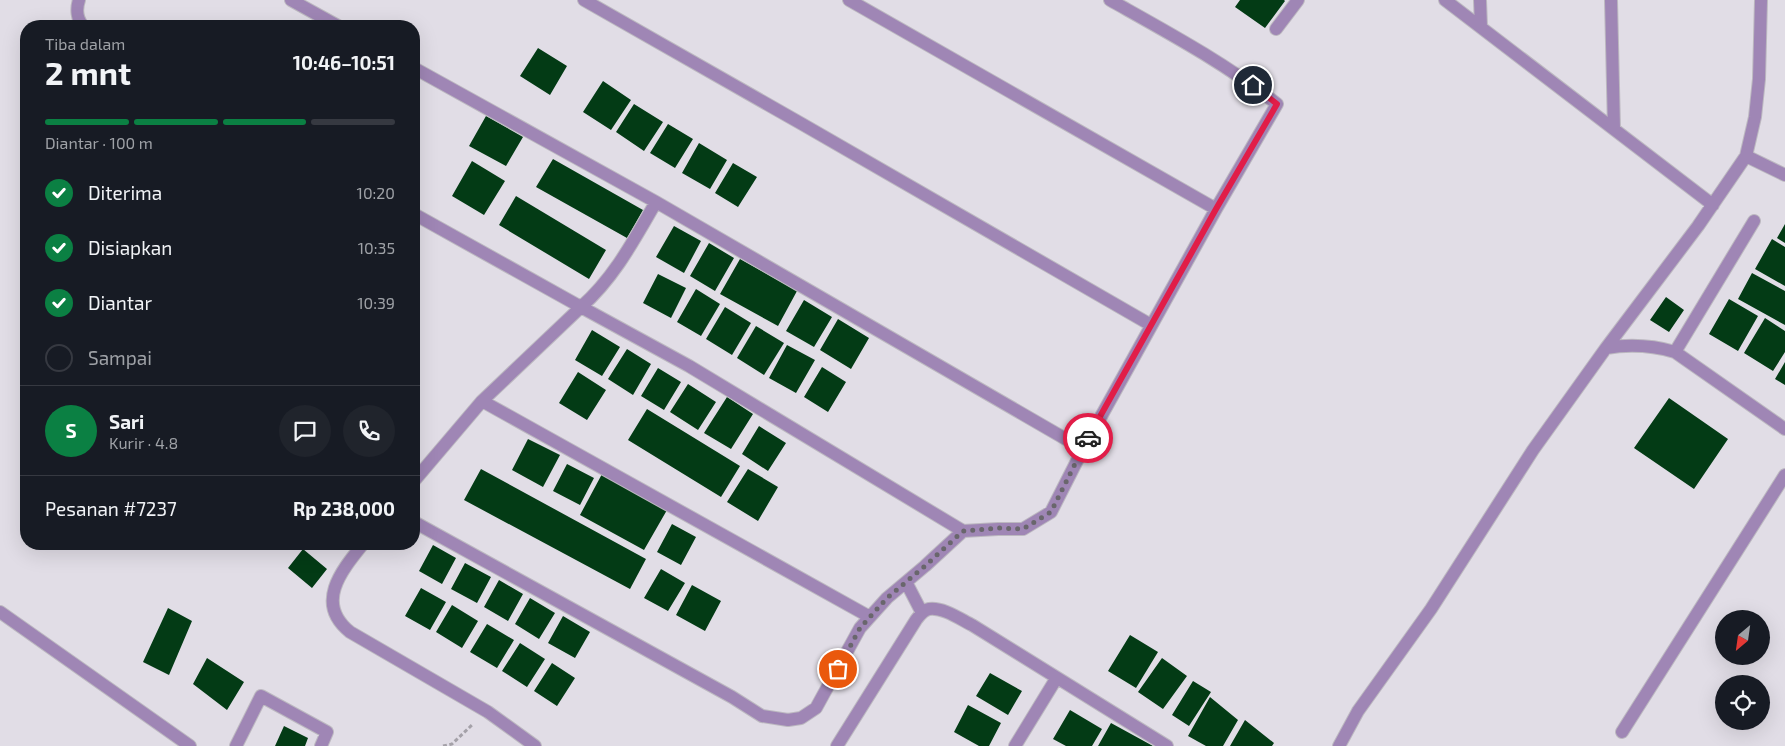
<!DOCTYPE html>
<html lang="id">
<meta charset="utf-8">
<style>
body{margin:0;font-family:"Exo 2",sans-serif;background:#20242c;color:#f1f3f6;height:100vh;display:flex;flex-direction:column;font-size:19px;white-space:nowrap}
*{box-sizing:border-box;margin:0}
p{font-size:16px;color:#9ea1a6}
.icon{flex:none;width:28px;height:28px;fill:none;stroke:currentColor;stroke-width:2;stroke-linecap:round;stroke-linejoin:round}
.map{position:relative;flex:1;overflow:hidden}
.drawer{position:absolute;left:20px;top:20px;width:400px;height:530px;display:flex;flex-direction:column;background:#171b24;border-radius:20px;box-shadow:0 5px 20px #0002}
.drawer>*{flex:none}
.needle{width:32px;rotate:209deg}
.tools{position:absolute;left:1715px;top:610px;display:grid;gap:10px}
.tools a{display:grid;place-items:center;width:55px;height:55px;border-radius:50%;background:#171b24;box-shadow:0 5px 20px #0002;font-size:25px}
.pin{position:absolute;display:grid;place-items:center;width:42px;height:42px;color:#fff;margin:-21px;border:2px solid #fff;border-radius:50%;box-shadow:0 1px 5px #0007}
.courier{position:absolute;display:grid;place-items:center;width:50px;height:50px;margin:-25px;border:4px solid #e11d48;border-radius:50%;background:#fff;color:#222;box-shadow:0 1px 6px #0007}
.summary em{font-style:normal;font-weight:700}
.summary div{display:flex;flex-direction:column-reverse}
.summary{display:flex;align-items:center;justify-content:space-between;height:85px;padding:0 25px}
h1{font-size:32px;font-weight:700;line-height:38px}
.bar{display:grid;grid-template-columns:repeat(4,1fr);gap:8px 5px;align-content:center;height:60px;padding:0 25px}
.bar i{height:6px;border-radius:4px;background:#363941}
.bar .on{background:#0b8043}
.bar p{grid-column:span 4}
.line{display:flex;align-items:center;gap:12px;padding:0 25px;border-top:1px solid #363941}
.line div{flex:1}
.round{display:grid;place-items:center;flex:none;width:52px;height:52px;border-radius:26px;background:#20242c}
ol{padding:0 25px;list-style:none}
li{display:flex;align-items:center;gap:15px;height:55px}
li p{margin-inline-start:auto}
li .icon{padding:5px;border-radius:50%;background:#0b8043;color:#fff;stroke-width:4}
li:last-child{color:#9ea1a6}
li i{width:28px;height:28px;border:2px solid #363941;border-radius:50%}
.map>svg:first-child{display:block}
.building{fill:#033b15}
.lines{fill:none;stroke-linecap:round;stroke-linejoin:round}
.street-casing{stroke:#bcb8c0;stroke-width:14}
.path{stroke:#a4a1a8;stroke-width:3;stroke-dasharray:4 2.5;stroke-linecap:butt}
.street{stroke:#9f86b5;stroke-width:12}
.done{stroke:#69666c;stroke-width:5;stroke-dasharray:0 9}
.route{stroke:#e11d48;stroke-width:6}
</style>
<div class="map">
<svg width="1785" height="746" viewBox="0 0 1785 746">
<rect width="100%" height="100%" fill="#e1dde6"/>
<path class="building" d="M1240,0H1284L1285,1L1265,28L1235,7Z
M538,48L567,66L550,95L520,76Z
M603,81L631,100L611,130L583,112Z
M634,104L663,122L644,151L616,132Z
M486,116L523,137L506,166L469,146Z
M668,124L693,139L675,168L650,153Z
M699,143L727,160L710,189L682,173Z
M553,159L643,210L627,238L536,187Z
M472,161L505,181L484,215L452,196Z
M733,163L757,177L738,207L715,193Z
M516,196L606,250L589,279L499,225Z
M1785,224V243L1777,238Z
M674,226L701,241L684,273L656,257Z
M1772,239L1785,247V286L1755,269Z
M709,243L734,258L715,291L690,276Z
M740,259L797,291L778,326L720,294Z
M1752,273L1785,291V325L1738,299Z
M658,274L686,288L671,318L643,303Z
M696,289L720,304L701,336L677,322Z
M1666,297L1684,310L1669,332L1650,320Z
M1729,299L1758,316L1738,351L1709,334Z
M804,300L832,317L814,347L786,331Z
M725,307L751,323L732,355L706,339Z
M1765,318L1785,331V352L1773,371L1744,353Z
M838,319L869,338L851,369L820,350Z
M756,326L784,343L764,375L737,358Z
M592,330L620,347L602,376L575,360Z
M787,345L815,360L796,393L769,378Z
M627,349L651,364L633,395L608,379Z
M1785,362V385L1775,379Z
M822,367L846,382L828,412L804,397Z
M658,368L681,382L664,410L641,396Z
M578,372L606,390L587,420L559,403Z
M688,384L716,402L698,430L670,412Z
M727,397L753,414L731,449L704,433Z
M1669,398L1728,439L1694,489L1634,448Z
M647,409L740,466L721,497L628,440Z
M759,426L786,443L768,471L742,454Z
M528,439L560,455L543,487L512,470Z
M567,464L594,478L580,505L553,491Z
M481,469L646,559L630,589L464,500Z
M748,469L778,487L758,521L727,502Z
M602,474L667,510L644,550L580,515Z
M672,524L696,537L681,565L657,552Z
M433,545L456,558L442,584L419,571Z
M303,549L327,569L312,588L288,568Z
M465,563L491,577L477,603L451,589Z
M661,569L685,583L668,611L644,598Z
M499,580L523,594L508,621L484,607Z
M692,585L721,601L705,631L676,615Z
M421,588L446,602L430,630L405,616Z
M530,598L555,613L539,639L515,624Z
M452,605L478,621L462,648L436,632Z
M168,608L192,621L169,675L143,662Z
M563,616L590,632L575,658L548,643Z
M487,624L514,640L497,668L470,652Z
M1130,635L1158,652L1136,688L1108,671Z
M520,643L545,659L527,687L502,671Z
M207,658L244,682L227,710L193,684Z
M1162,658L1187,676L1163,709L1138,692Z
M552,663L575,678L557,706L534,691Z
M990,673L1022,691L1008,715L976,696Z
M1193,681L1211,692L1189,726L1172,715Z
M1210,697L1238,720L1223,746H1206L1188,736Z
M968,705L1001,723L989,746H979L954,732Z
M1070,710L1102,729L1092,746H1066L1053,739Z
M1245,720L1274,743L1272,746H1230Z
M1111,723L1153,746H1098Z
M284,726L308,738L305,746H275Z"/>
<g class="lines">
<defs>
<path id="street" d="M79,0C76,9 77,19 83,26
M291,0L338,26
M584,0L802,124L1151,325
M849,0L1216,209
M1445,0L1713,205
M1480,0L1481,27
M1611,0L1614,129
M1276,29L1298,0
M414,68L656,202L1083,449
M1746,156L1785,175
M656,202C634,240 614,278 581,307L689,366L963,531
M414,214L581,307L482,401L414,481
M1606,348L1698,226L1746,156L1755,117L1759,79L1761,0
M1675,352L1754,221
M482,401L870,617
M414,522L732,697L762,716L788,720L801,718L816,708L860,628L887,598L925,566L963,531L998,529H1023L1051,512L1083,449L1216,209L1277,104C1225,63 1167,32 1110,0
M363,544C342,570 314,603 350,632L488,712L535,746
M906,582L922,613
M0,612L190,746
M1622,732L1785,475
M236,746L261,696L327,732L321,746
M837,746L916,620C919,616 923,610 929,609C943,607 960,619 972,625L1167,746
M1015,746L1056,679
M1339,746L1358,711L1431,609L1533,450L1606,348C1630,344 1651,345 1675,352L1785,429"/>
</defs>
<use href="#street" class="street-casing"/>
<path class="path" d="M443,746L452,744L472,725"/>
<use href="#street" class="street"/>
</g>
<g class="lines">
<path class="done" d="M838,669L860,628L887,598L925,566L963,531L998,528L1023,529L1051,512L1088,438"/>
<path class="route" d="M1088,438L1216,209L1277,104L1253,85"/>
</g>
</svg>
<div class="tools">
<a><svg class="needle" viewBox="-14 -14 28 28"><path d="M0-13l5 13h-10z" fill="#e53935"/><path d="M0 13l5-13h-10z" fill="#9ea1a6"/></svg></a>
<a><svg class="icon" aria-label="locate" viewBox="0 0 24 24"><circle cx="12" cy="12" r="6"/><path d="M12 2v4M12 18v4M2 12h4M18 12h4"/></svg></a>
</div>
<div class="pin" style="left:838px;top:669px;background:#ea580c"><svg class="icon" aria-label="bag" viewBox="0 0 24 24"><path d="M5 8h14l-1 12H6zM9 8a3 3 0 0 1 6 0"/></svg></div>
<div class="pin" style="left:1253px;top:85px;background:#1f2937"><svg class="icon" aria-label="home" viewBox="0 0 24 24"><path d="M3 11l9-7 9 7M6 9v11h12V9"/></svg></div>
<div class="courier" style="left:1088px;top:438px"><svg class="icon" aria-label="car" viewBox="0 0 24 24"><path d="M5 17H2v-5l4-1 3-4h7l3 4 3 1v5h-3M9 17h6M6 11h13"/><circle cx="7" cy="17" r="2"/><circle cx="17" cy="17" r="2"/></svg></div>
<section class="drawer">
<div class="summary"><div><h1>2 mnt</h1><p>Tiba dalam</p></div><em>10:46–10:51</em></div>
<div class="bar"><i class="on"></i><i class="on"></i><i class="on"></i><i></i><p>Diantar · 100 m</p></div>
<ol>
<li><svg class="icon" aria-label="check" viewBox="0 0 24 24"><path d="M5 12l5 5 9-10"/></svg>Diterima<p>10:20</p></li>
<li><svg class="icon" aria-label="check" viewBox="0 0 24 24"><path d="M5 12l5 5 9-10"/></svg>Disiapkan<p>10:35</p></li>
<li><svg class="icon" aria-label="check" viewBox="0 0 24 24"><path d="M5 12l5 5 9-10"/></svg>Diantar<p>10:39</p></li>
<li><i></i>Sampai</li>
</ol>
<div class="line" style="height:90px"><b class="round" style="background:#0b8043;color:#fff">S</b><div><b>Sari</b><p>Kurir · 4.8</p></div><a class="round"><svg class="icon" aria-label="chat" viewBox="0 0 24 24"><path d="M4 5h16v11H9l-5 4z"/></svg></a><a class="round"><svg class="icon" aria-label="phone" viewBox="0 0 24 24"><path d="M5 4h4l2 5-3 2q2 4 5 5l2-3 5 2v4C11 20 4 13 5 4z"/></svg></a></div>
<div class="line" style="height:65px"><div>Pesanan #7237</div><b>Rp 238,000</b></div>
</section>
</div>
